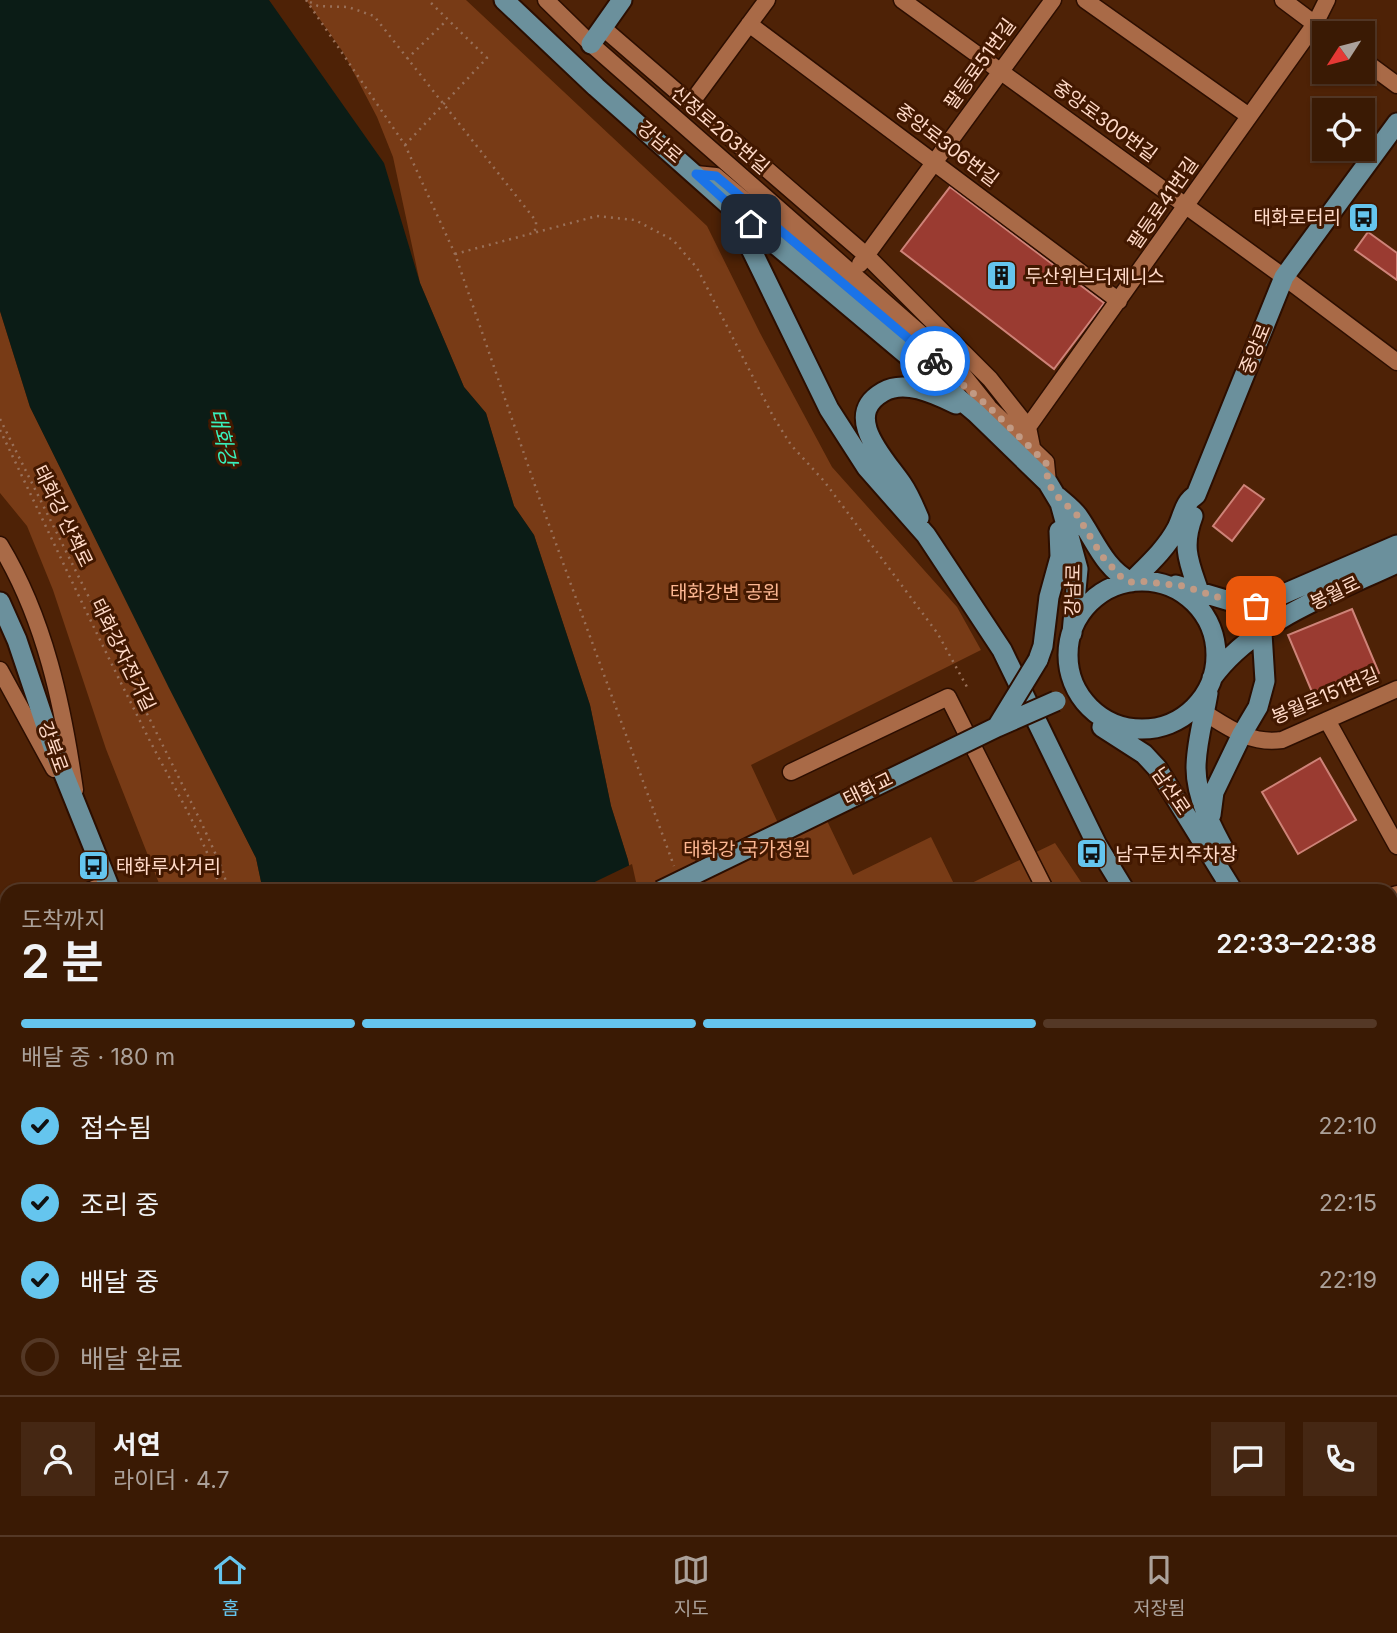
<!DOCTYPE html>
<html lang="ko">
<meta charset="utf-8">
<style>
body{margin:0;font-family:Inter,"Noto Sans KR",sans-serif;background:#452713;color:#f1f3f6;height:100vh;display:flex;flex-direction:column;font-size:26px;white-space:nowrap}
*{box-sizing:border-box;margin:0}
p{font-size:23px;color:#aba19a}
.icon{flex:none;width:38px;height:38px;fill:none;stroke:currentColor;stroke-width:2;stroke-linecap:round;stroke-linejoin:round}
.map{position:relative;flex:1;overflow:hidden}
.details{position:absolute;left:0px;top:884px;width:1398px;height:653px;display:flex;flex-direction:column;background:#3a1a04;border-radius:21px 21px 0 0;box-shadow:0 2px 5px #0004,0 0 0 2px #543826}
.details>*{flex:none}
.needle{width:46px;rotate:234deg}
.controls{position:absolute;left:1312px;top:21px;display:grid;gap:14px}
.controls a{display:grid;place-items:center;width:63px;height:63px;border-radius:0px;background:#3a1a04;box-shadow:0 2px 5px #0004,0 0 0 2px #543826;font-size:35px}
.pin{position:absolute;display:grid;place-items:center;width:60px;height:60px;color:#fff;margin:-30px;border-radius:14px;box-shadow:0 4px 10px #0006}
.courier{position:absolute;display:grid;place-items:center;width:70px;height:70px;margin:-35px;border:5px solid #1a73e8;border-radius:50%;background:#fff;color:#222;box-shadow:0 2px 9px #0007}
.overview em{font-style:normal;font-weight:600}
.overview div{display:flex;flex-direction:column-reverse}
.overview{display:flex;align-items:center;justify-content:space-between;height:119px;padding:0 21px}
h1{font-size:46px;font-weight:600;line-height:52px}
.bar{display:grid;grid-template-columns:repeat(4,1fr);gap:10px 7px;align-content:center;height:84px;padding:0 21px}
.bar i{height:9px;border-radius:5px;background:#543826}
.bar .selected{background:#65c5ee}
.bar p{grid-column:span 4}
.line{display:flex;align-items:center;gap:18px;padding:0 21px;border-top:2px solid #543826}
.line div{flex:1}
.round{display:grid;place-items:center;flex:none;width:74px;height:74px;border-radius:0px;background:#452713}
ol{padding:0 21px;list-style:none}
li{display:flex;align-items:center;gap:21px;height:77px}
li p{margin-inline-start:auto}
li .icon{padding:7px;border-radius:50%;background:#65c5ee;color:#111;stroke-width:4}
li:last-child{color:#aba19a}
li i{width:38px;height:38px;border:4px solid #543826;border-radius:50%}
.dock{display:flex;justify-content:space-around;align-items:center;height:98px;border-top:2px solid #543826;background:#3a1a04;font-size:19px;color:#aba19a}
.dock a{display:grid;justify-items:center;gap:4px}
.dock .selected{color:#65c5ee}
.map>svg:first-child{display:block}
.green{fill:#783b16}
.water{fill:#0b1c16}
.pier{fill:#4e2206}
.building{fill:#9a3b31;stroke:#ce8378;stroke-width:2}
.lines{fill:none;stroke-linecap:round;stroke-linejoin:round}
.minor-casing{stroke:#2c0e00;stroke-width:19}
.major-casing{stroke:#2c0e00;stroke-width:23}
.path{stroke:#997059;stroke-width:2.5;stroke-dasharray:2 5;stroke-linecap:butt}
.minor{stroke:#a96a47;stroke-width:16}
.major{stroke:#6b909c;stroke-width:19}
.major-bridge-casing{stroke:#2c0e00;stroke-width:23;stroke-linecap:butt}
.major-bridge{stroke:#6b909c;stroke-width:19}
.done{stroke:#c19a84;stroke-width:7;stroke-dasharray:0 12.6}
.route{stroke:#1a73e8;stroke-width:9}
.labels{text-anchor:middle;dominant-baseline:central;stroke-width:6;stroke-linejoin:round;paint-order:stroke}
.street-label{font-size:19px;fill:#ffdac8;stroke:#421800}
.poi-label{font-size:19px;fill:#ffdac8;stroke:#421800;text-anchor:start}
.park-label{font-size:19px;fill:#fdb792;stroke:#421800}
.water-label{font-size:21px;font-style:italic;fill:#38f0bc;stroke:#421800}
</style>
<div class="map">
<svg width="1397" height="1535" viewBox="0 0 1397 1535">
<rect width="100%" height="100%" fill="#4e2206"/>
<path class="green" d="M306,0H466L707,226L760,333L832,467L957,607L981,650L751,765L778,823L819,804L853,875L931,837L957,890L1055,843L1087,891H634L628,860L611,806L590,705L534,535L514,506L486,413L464,387L420,283L393,157L377,117L343,52Z
M0,311L30,407L256,858L263,891H162L106,749L53,590L27,526L0,493Z
M1391,1185L1397,1187V1485L1391,1489Z
M857,1530H1054C1023,1535 954,1534 920,1530L919,1535H848L846,1533Z
M1090,1530H1279L1254,1535H1170L1166,1532Z"/>
<path class="water" d="M0,0H269L384,163L420,283L464,387L486,413L514,506L534,535L590,705L611,806L628,860L634,891H263L256,858L169,688L30,407L0,311Z
M1397,1485V1535H1254L1279,1530H1391V1489Z
M379,1530H857L846,1533L848,1535H377Z
M1054,1530L1166,1532L1170,1535H1041Z"/>
<path class="pier" d="M632,864L638,891H576Z"/>
<path class="building" d="M950,187L1104,303L1054,369L901,251Z
M1368,232L1397,253V280L1355,250Z
M1244,485L1264,499L1232,541L1213,526Z
M1352,609L1379,673L1315,699L1288,635Z
M1320,758L1356,820L1298,854L1262,792Z"/>
<g class="lines">
<defs>
<path id="minor" d="M546,0L591,44L952,361L988,406
M902,0L1284,277L1397,362
M1085,0L1249,116
M1283,0L1327,33
M749,24L1119,301
M602,27L866,255L990,379L1028,427L1032,447
M1363,60L1397,85
M691,103L767,0
M696,174L716,176L961,383
M860,264L1053,0
M980,399L1046,462L1048,483
M1028,427L1315,24L1327,0
M0,545C45,619 63,706 75,790
M0,670L54,769
M1195,707C1224,724 1247,745 1282,740L1397,689
M1327,720L1397,846
M791,772L948,697L1046,891
M89,891L107,883
M1391,896L1397,894
M0,931L7,928
M1391,1108L1397,1105
M0,1134L7,1149
M0,1526L7,1522
M55,1530L58,1535"/>
<path id="major" d="M504,0L596,87L731,207L976,413L1048,483L1060,503L1078,569L1072,633
M591,44L622,0
M734,214L829,409L867,468L926,535L1002,650L1097,845L1125,891
M1058,497C1065,503 1073,509 1078,516C1095,540 1104,568 1131,582
M1193,516C1180,550 1191,566 1201,598
M919,518C914,506 909,494 902,484C885,459 841,416 883,392C905,379 935,394 956,404
M1068 655a74 74 0 1 1 148 0a74 74 0 1 1-148 0Z
M1131,582C1148,565 1166,549 1177,528C1183,516 1184,502 1196,495L1284,277L1397,123
M1176,585L1243,605L1256,606L1397,545
M0,602L17,640L53,747L111,891
M1038,660L1043,646L1049,597L1060,557L1059,531
M1212,678C1253,621 1335,592 1397,563
M1208,693C1204,718 1196,743 1196,768C1196,798 1213,830 1227,855
M1102,727L1144,754L1157,768L1233,891
M1211,815L1214,792L1242,734L1258,707L1265,681L1262,633
M1391,1122L1397,1128
M1391,1143L1397,1149
M1391,1162L1397,1164
M0,1243L7,1240
M261,1530L263,1535"/>
</defs>
<use href="#minor" class="minor-casing"/>
<use href="#major" class="major-casing"/>
<path class="path" d="M306,0L405,145L455,254L540,500L674,866
M310,2L318,6L348,7L374,16L536,221V229L530,234
M407,59L447,20
M405,145L487,58L428,0
M455,254L597,216L635,220L673,240L697,268L774,418L791,445L824,481L938,634L967,687
M0,419L202,824L221,866L229,891
M0,430C47,528 92,626 141,723C168,779 203,831 221,891
M1391,1193L1397,1196
M1391,1205L1397,1214
M1391,1465L1397,1462
M319,1535H338"/>
<use href="#minor" class="minor"/>
<use href="#major" class="major"/>
<defs>
<path id="major-bridge" d="M997,727L1038,660
M660,891L997,727L1056,701"/>
</defs>
<use href="#major-bridge" class="major-bridge-casing"/>
<use href="#major-bridge" class="major-bridge"/>
</g>
<g class="lines">
<path class="done" d="M935,361L988,406L1046,463L1048,483L1056,495L1077,515L1102,556L1122,578L1131,582L1139,581L1183,586L1243,605L1256,606"/>
<path class="route" d="M751,224L696,174L716,176L935,361"/>
</g>
<defs>
<symbol id="bus-square" viewBox="-11 -11 22 22"><rect x="-9" y="-9" width="18" height="18" rx="4" fill="#65c5ee" stroke="#421800"/><path d="M-5-6H5V4H4V6H2V4H-2V6H-4V4H-5ZM-3.5-4V0h7V-4ZM-3.5 1.2v1.5H-2V1.2ZM2 1.2v1.5H3.5V1.2Z" fill="#111"/></symbol>
<symbol id="building-square" viewBox="-11 -11 22 22"><rect x="-9" y="-9" width="18" height="18" rx="4" fill="#65c5ee" stroke="#421800"/><path d="M-4-6H4V6H1V3H-1V6H-4ZM-2.5-4.3h1.7v1.8h-1.7ZM.8-4.3h1.7v1.8H.8ZM-2.5-1h1.7V.8h-1.7ZM.8-1h1.7V.8H.8Z" fill="#111"/></symbol>
</defs>
<g fill-rule="evenodd">
<use href="#bus-square" x="1346" y="200" width="35" height="35"/>
<use href="#building-square" x="984" y="258" width="35" height="35"/>
<use href="#bus-square" x="1074" y="836" width="35" height="35"/>
<use href="#bus-square" x="76" y="848" width="35" height="35"/>
</g>
<g class="labels">
<g class="street-label">
<text transform="translate(980 64) rotate(-54)">팔등로51번길</text>
<text transform="translate(1105 121) rotate(36)">중앙로300번길</text>
<text transform="translate(720 130) rotate(41)">신정로203번길</text>
<text transform="translate(660 142) rotate(41)">강남로</text>
<text transform="translate(947 145) rotate(37)">중앙로306번길</text>
<text transform="translate(1163 203) rotate(-55)">팔등로41번길</text>
<text transform="translate(1255 349) rotate(-68)">중앙로</text>
<text transform="translate(63 516) rotate(64)">태화강 산책로</text>
<text transform="translate(1073 590) rotate(-89)">강남로</text>
<text transform="translate(1335 593) rotate(-26)">봉월로</text>
<text transform="translate(123 655) rotate(64)">태화강자전거길</text>
<text transform="translate(1325 696) rotate(-23)">봉월로151번길</text>
<text transform="translate(53 747) rotate(70)">강북로</text>
<text transform="translate(868 789) rotate(-26)">태화교</text>
<text transform="translate(1171 791) rotate(56)">남산로</text>
</g>
<g class="poi-label">
<text x="1341" y="217" text-anchor="end">태화로터리</text>
<text x="1025" y="276">두산위브더제니스</text>
<text x="1115" y="854">남구둔치주차장</text>
<text x="116" y="866">태화루사거리</text>
</g>
<g class="park-label">
<text x="725" y="592">태화강변 공원</text>
<text x="747" y="849">태화강 국가정원</text>
</g>
<g class="water-label">
<text transform="translate(223 437) rotate(77)">태화강</text>
</g>
</g>
</svg>
<div class="controls">
<a><svg class="needle" viewBox="-14 -14 28 28"><path d="M0-13l5 13h-10z" fill="#e53935"/><path d="M0 13l5-13h-10z" fill="#aba19a"/></svg></a>
<a><svg class="icon" aria-label="locate" viewBox="0 0 24 24"><circle cx="12" cy="12" r="6"/><path d="M12 2v4M12 18v4M2 12h4M18 12h4"/></svg></a>
</div>
<div class="pin" style="left:1256px;top:606px;background:#ea580c"><svg class="icon" aria-label="bag" viewBox="0 0 24 24"><path d="M5 8h14l-1 12H6zM9 8a3 3 0 0 1 6 0"/></svg></div>
<div class="pin" style="left:751px;top:224px;background:#1f2937"><svg class="icon" aria-label="home" viewBox="0 0 24 24"><path d="M3 11l9-7 9 7M6 9v11h12V9"/></svg></div>
<div class="courier" style="left:935px;top:361px"><svg class="icon" aria-label="bike" viewBox="0 0 24 24"><circle cx="6" cy="16" r="4"/><circle cx="18" cy="16" r="4"/><path d="M6 16l4-8h5l3 8M10 8l3 8H6M13 5h3"/></svg></div>
<section class="details">
<div class="overview"><div><h1>2 분</h1><p>도착까지</p></div><em>22:33–22:38</em></div>
<div class="bar"><i class="selected"></i><i class="selected"></i><i class="selected"></i><i></i><p>배달 중 · 180 m</p></div>
<ol>
<li><svg class="icon" aria-label="check" viewBox="0 0 24 24"><path d="M5 12l5 5 9-10"/></svg>접수됨<p>22:10</p></li>
<li><svg class="icon" aria-label="check" viewBox="0 0 24 24"><path d="M5 12l5 5 9-10"/></svg>조리 중<p>22:15</p></li>
<li><svg class="icon" aria-label="check" viewBox="0 0 24 24"><path d="M5 12l5 5 9-10"/></svg>배달 중<p>22:19</p></li>
<li><i></i>배달 완료</li>
</ol>
<div class="line" style="height:126px"><a class="round"><svg class="icon" aria-label="person" viewBox="0 0 24 24"><circle cx="12" cy="8" r="4"/><path d="M4 21q1-7 8-7t8 7"/></svg></a><div><b>서연</b><p>라이더 · 4.7</p></div><a class="round"><svg class="icon" aria-label="chat" viewBox="0 0 24 24"><path d="M4 5h16v11H9l-5 4z"/></svg></a><a class="round"><svg class="icon" aria-label="phone" viewBox="0 0 24 24"><path d="M5 4h4l2 5-3 2q2 4 5 5l2-3 5 2v4C11 20 4 13 5 4z"/></svg></a></div>
</section>
</div>
<nav class="dock">
<a class="selected"><svg class="icon" aria-label="home" viewBox="0 0 24 24"><path d="M3 11l9-7 9 7M6 9v11h12V9"/></svg>홈</a>
<a><svg class="icon" aria-label="map" viewBox="0 0 24 24"><path d="M3 6l6-2 6 2 6-2v14l-6 2-6-2-6 2zM9 4v14M15 6v14"/></svg>지도</a>
<a><svg class="icon" aria-label="saved" viewBox="0 0 24 24"><path d="M7 4h10v16l-5-4-5 4z"/></svg>저장됨</a>
</nav>
